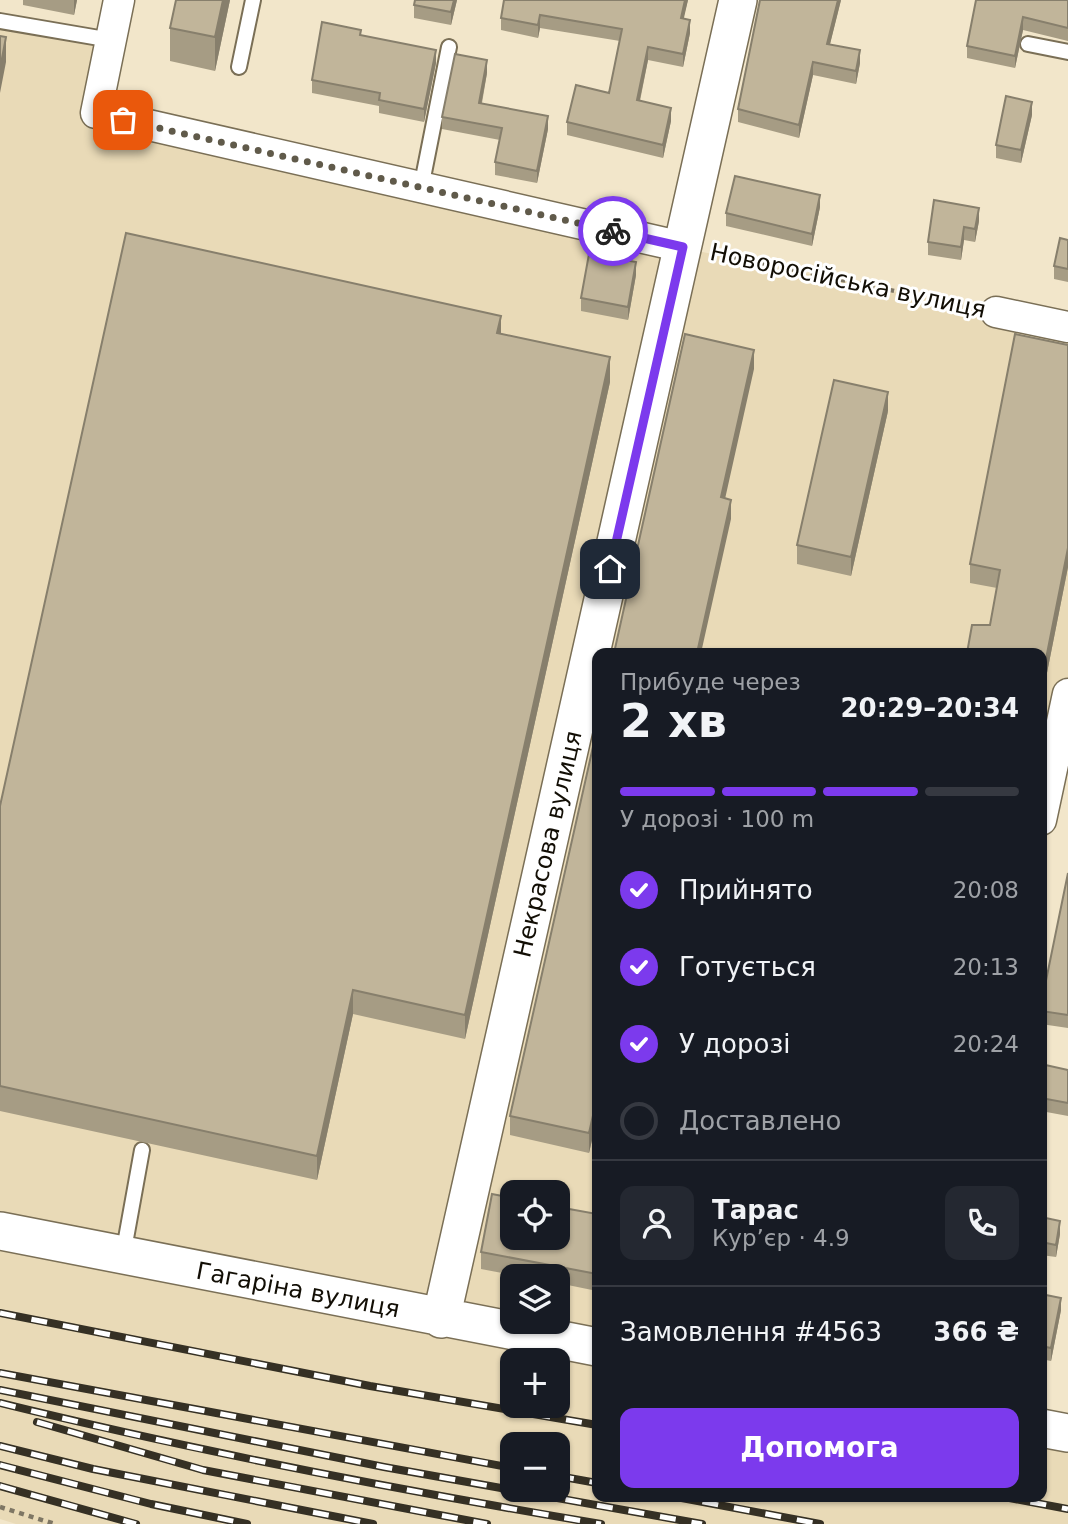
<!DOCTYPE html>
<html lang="uk">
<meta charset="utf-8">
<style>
body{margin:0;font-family:"DejaVu Sans",sans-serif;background:#242831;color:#f1f3f6;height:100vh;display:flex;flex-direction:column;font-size:26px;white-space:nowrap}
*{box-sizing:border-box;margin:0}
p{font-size:23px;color:#9ea1a6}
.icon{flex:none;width:38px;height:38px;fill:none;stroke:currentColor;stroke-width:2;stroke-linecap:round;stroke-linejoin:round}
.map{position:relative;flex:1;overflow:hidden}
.panel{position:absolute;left:592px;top:648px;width:455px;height:854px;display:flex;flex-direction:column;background:#171b24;border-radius:14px;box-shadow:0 2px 5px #0004}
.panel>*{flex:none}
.buttons{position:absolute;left:500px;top:1180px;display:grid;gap:14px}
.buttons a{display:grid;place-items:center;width:70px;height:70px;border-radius:14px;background:#171b24;box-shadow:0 2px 5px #0004;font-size:35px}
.pin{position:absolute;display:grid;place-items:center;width:60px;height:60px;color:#fff;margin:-30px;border-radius:14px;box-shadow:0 4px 10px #0006}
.courier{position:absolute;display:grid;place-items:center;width:70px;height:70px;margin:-35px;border:5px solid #7c3aed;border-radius:50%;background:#fff;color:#222;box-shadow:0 2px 9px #0007}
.summary em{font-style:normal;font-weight:800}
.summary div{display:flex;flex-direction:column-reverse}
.summary{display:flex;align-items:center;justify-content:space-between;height:119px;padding:0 28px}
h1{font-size:46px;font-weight:800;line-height:52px}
.bar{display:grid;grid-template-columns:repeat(4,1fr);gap:10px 7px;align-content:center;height:84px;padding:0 28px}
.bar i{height:9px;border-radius:5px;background:#363941}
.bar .on{background:#7c3aed}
.bar p{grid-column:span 4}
.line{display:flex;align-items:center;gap:18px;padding:0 28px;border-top:2px solid #363941}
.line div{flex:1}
.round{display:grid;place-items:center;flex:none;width:74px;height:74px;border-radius:14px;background:#242831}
ol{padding:0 28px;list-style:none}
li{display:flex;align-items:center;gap:21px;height:77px}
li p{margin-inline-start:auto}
li .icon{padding:7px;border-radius:50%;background:#7c3aed;color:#fff;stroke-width:4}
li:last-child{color:#9ea1a6}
li i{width:38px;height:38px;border:4px solid #363941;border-radius:50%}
.cta{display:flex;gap:14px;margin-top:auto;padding:14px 28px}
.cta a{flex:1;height:80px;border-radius:14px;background:#7c3aed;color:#fff;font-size:28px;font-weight:800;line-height:80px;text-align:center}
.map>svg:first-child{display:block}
.built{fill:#e9dab7;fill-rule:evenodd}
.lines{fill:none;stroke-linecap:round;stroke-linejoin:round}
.service-casing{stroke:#7a6f56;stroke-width:18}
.minor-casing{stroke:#7a6f56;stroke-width:33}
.tertiary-casing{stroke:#7a6f56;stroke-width:40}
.path{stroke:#7e7664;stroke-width:4.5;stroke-dasharray:5 5;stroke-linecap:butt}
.service{stroke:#fff;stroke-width:14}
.minor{stroke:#fff;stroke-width:30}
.tertiary{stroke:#fff;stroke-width:37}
.rail-casing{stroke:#353024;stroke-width:8}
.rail{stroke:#fff;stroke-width:5;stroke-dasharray:16;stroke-linecap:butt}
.wall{fill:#a69c84}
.shaded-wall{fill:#877f6c}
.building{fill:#c1b59a;stroke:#877f6c;stroke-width:2}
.done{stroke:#605a4a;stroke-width:7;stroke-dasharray:0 12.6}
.route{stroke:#7c3aed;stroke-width:9}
.labels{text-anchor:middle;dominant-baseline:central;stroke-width:6;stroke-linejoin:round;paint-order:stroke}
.street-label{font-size:24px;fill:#120e05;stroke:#fff}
</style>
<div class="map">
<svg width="1068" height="1524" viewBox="0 0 1068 1524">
<rect width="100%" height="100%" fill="#f2e6ca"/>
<path class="built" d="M0,22L110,40L95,114L683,248L1068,327V690L1041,816V653H597V1329L558,1321V1276H513V1313L0,1217ZM513,1192H558V1237H513Z
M0,1245L597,1360V1496H1041V1441L1068,1446V1524H16L0,1519ZM513,1360H558V1405H513ZM513,1444H558V1489H513Z"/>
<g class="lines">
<defs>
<path id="service" d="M0,21L111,40
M1028,44L1068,52
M239,67L253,0
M421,188L449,47
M123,1255L142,1150"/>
<path id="minor" d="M119,0L96,113L683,247
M996,312L1068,327
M1041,820L1068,694"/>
<path id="tertiary" d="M0,1231L597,1347
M441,1319L738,0
M1041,1428L1068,1433"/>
</defs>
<use href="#service" class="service-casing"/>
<use href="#minor" class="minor-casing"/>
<use href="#tertiary" class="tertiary-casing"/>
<path class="path" d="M713,253L971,307
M0,1507L55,1524"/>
<use href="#service" class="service"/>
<use href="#minor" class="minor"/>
<use href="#tertiary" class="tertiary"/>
<defs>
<path id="rail" d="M0,1313L370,1386L597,1425
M0,1373L513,1468
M0,1390L384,1467L702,1524
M0,1403C199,1452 399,1490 601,1524
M37,1422L203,1470L487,1524
M0,1446L93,1469L373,1524
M0,1465L151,1504L247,1524
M558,1476L597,1483
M0,1486L136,1524
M671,1496L820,1524
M999,1496L1068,1509"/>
</defs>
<use href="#rail" class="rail-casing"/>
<use href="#rail" class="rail"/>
</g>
<path class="wall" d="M23,0H77L74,15L23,5Z
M230,0L215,71L170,61V28Z
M457,0L451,25L414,18V5Z
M614,0H688L683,19L690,33L683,67L648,60L640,101L671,121L663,158L567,135V122L609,93L620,41L540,28L538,38L501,30V18Z
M841,0L830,44L860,63L856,84L813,75L799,138L738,122V109Z
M976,0H1068V41L1023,30L1015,68L967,58V46Z
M361,35L436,63L424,122L379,113V106L312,93V80Z
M487,73L482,103L548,129L537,183L495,175V162L500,140L442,129V117Z
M1032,115L1021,163L996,158V145Z
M820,207L812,246L726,226V213Z
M979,221L975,242L964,240L961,260L928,255V242Z
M1068,240V282L1054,279V266Z
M636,275L628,320L581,311V298Z
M501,333L610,382L465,1039L353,1014L317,1180L0,1111V806Z
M1068,345V567L1041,703L990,625L997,588L970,583V564Z
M888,411L851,576L797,564V545Z
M597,729V1118L589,1153L510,1135V1116Z
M1068,873V1028L1041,1024V1005Z
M1041,1064L1068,1070V1116L1041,1111Z
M597,1214V1291L558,1283V1276H518L481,1269V1252Z
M1041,1217L1060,1234L1056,1257L1041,1255Z
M1041,1294L1061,1310L1051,1361L1041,1359Z"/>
<path class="shaded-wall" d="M74,0H77L74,15Z
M223,0H230L215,71V37Z
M454,0H457L451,25V12Z
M685,0H688L681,31V18Z
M838,0H841L827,56V44Z
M540,15V28L538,38V25Z
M1023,17V30L1015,68V56Z
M690,20V33L683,67V54Z
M6,37V62L0,93V69Z
M648,47V60L637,113V100Z
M436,50V63L424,122V109Z
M860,50V63L856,84V71Z
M487,60V73L479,116V103Z
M813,62V75L799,138V125Z
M1032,102V115L1021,163V150Z
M671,108V121L663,158V145Z
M548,116V129L537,183V171Z
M820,195V207L812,246V234Z
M979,208V221L975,242V229Z
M964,227V240L961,260V247Z
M636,262V275L628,320V307Z
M501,316V340L497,333Z
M754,350V369L721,517V497Z
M610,357V382L465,1039V1015Z
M888,392V411L851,576V557Z
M731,500V519L701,653H697Z
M1068,548V567L1041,703V684Z
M353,990V1014L317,1180V1156Z
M597,1098V1118L589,1153V1133Z
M1060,1221V1234L1056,1257V1245Z
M1061,1298V1310L1051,1361V1348Z"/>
<path class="building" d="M176,0H223L215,37L170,28Z
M415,0H454L451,12L414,5Z
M504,0H685L681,18L690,20L683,54L648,47L637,100L671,108L663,145L567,122L576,85L609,93L622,29L540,15L538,25L501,18Z
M760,0H838L827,44L860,50L856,71L813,62L799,125L738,109Z
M976,0H1068V28L1023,17L1015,56L967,46Z
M322,22L361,30L360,35L436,50L424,109L379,100L380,93L312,80Z
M0,36L6,37L0,69Z
M455,54L487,60L479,103L548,116L537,171L495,162L502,128L442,117Z
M1006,96L1032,102L1021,150L996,145Z
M735,176L820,195L812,234L726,213Z
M934,200L979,208L975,229L964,227L961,247L928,242Z
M126,233L501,316L497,333L610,357L465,1015L353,990L317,1156L0,1086V806Z
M1060,238L1068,240V269L1054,266Z
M589,254L636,262L628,307L581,298Z
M685,334L754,350L721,497L731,500L697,653H614Z
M1015,334L1068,345V548L1041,684V653H967L972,625H990L1000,570L970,564Z
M834,380L888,392L851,557L797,545Z
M597,729V1098L589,1133L510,1116Z
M1068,873V1015L1041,1011V1005Z
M1041,1064L1068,1070V1103L1041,1098Z
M492,1194L513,1198V1237H558V1207L597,1214V1274L481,1252Z
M1041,1217L1060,1221L1056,1245L1041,1242Z
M1041,1294L1061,1298L1051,1348L1041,1346Z"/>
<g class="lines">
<path class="done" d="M123,120L613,231"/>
<path class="route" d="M610,569L683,247L613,231"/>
</g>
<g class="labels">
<g class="street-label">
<text transform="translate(848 281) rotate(12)">Новоросійська вулиця</text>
<text transform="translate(548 844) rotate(-77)">Некрасова вулиця</text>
<text transform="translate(298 1290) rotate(11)">Гагаріна вулиця</text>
</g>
</g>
</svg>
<div class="buttons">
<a><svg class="icon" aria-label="locate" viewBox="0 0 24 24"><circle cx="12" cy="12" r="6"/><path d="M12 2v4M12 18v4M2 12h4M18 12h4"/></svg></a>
<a><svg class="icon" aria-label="layers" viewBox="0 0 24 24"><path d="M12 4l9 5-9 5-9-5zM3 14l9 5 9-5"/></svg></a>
<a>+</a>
<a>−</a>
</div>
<div class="pin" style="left:123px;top:120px;background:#ea580c"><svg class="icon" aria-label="bag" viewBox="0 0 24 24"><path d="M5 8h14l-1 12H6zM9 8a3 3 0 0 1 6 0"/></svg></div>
<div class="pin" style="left:610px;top:569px;background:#1f2937"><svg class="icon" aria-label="home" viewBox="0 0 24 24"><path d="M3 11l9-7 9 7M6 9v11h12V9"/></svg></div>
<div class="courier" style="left:613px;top:231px"><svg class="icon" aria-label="bike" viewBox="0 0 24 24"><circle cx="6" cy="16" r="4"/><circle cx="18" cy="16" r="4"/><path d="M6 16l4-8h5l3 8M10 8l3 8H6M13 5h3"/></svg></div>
<section class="panel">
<div class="summary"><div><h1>2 хв</h1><p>Прибуде через</p></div><em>20:29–20:34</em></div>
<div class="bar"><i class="on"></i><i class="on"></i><i class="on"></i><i></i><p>У дорозі · 100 m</p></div>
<ol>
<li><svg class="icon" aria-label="check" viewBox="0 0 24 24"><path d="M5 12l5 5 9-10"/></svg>Прийнято<p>20:08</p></li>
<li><svg class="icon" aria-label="check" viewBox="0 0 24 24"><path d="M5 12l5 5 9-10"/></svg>Готується<p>20:13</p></li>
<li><svg class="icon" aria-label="check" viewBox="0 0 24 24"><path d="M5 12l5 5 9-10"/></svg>У дорозі<p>20:24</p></li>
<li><i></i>Доставлено</li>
</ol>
<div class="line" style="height:126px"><a class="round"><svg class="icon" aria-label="person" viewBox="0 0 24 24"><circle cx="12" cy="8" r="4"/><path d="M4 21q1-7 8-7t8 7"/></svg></a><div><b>Тарас</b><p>Кур’єр · 4.9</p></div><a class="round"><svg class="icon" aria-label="phone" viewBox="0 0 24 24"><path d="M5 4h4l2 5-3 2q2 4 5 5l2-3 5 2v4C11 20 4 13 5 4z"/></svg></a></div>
<div class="line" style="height:91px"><div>Замовлення #4563</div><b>366 ₴</b></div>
<div class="cta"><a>Допомога</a></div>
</section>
</div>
